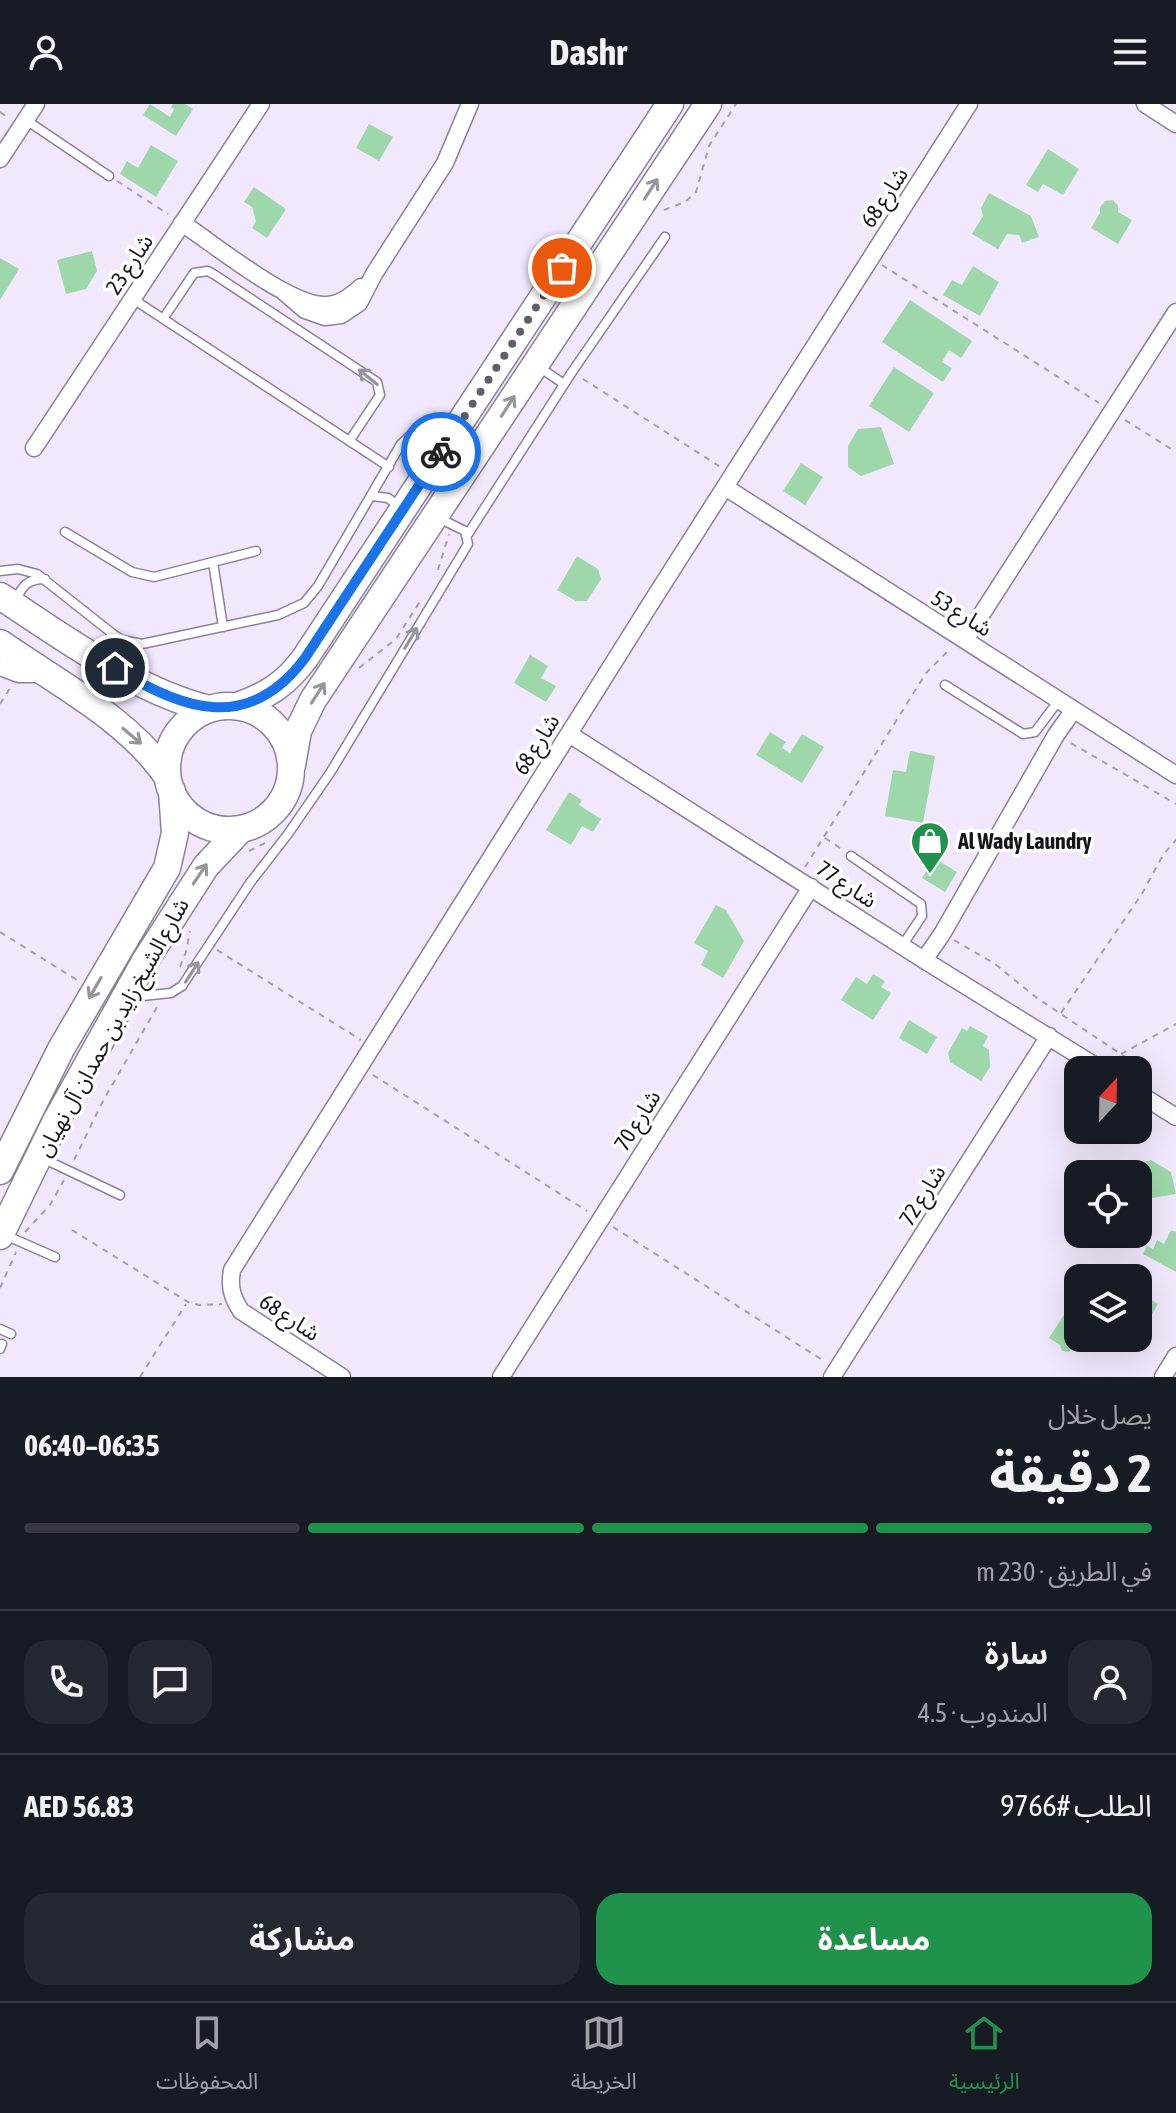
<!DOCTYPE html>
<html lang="ar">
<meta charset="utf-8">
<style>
body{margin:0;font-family:"Asap Condensed","Noto Sans Arabic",sans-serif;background:#242831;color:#f1f3f6;direction:rtl;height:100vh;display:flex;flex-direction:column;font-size:30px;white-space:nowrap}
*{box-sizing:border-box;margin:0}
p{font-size:26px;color:#9ea1a6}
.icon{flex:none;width:44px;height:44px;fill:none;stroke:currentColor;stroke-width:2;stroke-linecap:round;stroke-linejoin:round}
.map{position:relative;height:1273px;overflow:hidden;direction:ltr}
.panel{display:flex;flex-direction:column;background:#171b24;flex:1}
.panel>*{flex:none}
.needle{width:52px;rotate:22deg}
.buttons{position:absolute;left:1064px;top:952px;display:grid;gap:16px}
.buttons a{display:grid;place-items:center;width:88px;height:88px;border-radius:16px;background:#171b24;box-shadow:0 8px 32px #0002;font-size:40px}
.pin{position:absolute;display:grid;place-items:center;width:68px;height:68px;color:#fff;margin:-34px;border:4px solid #fff;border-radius:50%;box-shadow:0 2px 8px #0007}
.courier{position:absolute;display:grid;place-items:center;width:80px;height:80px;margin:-40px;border:6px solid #1a73e8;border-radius:50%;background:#fff;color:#222;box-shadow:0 2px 10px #0007}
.overview em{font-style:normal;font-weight:700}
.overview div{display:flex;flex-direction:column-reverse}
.overview{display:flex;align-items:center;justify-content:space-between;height:136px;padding:0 24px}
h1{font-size:52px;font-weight:700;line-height:60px}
.bar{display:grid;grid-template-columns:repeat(4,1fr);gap:12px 8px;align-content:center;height:96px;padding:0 24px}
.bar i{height:10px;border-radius:6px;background:#363941}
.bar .selected{background:#21924b}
.bar p{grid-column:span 4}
.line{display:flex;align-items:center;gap:20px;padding:0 24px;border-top:2px solid #363941}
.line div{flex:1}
.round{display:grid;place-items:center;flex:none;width:84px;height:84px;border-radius:24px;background:#242831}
.primary-button{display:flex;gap:16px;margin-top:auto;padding:16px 24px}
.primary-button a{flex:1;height:92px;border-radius:24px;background:#21924b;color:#fff;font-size:32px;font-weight:700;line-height:92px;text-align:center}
.primary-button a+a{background:#242831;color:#f1f3f6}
header{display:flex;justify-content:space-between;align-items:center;height:104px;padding:0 24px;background:#171b24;font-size:36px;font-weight:700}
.menu{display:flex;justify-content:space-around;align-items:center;height:112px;border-top:2px solid #363941;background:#171b24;font-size:22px;color:#9ea1a6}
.menu a{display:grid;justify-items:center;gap:4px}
.menu .selected{color:#21924b}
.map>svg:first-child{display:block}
.building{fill:#9ed8aa}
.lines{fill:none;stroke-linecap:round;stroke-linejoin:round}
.service-casing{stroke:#8c8099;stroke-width:11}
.minor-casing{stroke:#8c8099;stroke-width:19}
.primary-casing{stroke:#8c8099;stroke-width:29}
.path{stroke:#a69fb0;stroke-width:2;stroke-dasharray:6 6;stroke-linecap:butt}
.service{stroke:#fff;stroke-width:8}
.minor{stroke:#fff;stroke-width:16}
.primary{stroke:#fff;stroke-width:26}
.oneway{stroke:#979599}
.done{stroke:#645e6b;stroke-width:8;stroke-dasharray:0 14.4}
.route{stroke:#1a73e8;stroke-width:10}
.labels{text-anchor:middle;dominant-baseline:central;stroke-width:7;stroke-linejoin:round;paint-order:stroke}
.street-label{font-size:22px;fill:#17131c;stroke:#fff}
.poi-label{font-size:22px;font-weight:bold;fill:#17131c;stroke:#fff;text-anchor:start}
</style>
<header><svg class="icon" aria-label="menu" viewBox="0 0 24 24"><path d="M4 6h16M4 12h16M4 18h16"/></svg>Dashr<svg class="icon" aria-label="person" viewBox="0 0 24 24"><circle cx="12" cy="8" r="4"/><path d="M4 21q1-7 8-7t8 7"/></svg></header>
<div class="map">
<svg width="1176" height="1273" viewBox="0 0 1176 1273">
<rect width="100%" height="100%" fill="#f2e8fe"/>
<path class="building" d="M150,0L170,13L174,5L171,3L173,0H185L193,5L176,32L143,11Z
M369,20L393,33L379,57L356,44Z
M151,41L178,57L156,93L120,70L127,57L138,64Z
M1048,45L1079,65L1063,91L1043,80L1038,88L1026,81Z
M254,83L286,105L267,134L252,124L256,117L252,103L244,98Z
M989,89L1031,112L1039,133L1022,139L1019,131L1007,130L998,145L972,130L983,112L981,104Z
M1113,96L1118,102V108L1132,116L1118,140L1091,124L1100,109V103L1105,97Z
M92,147L97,167L86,185L66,190L57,156Z
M0,154L19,165L0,196Z
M973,162L999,178L980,212L943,191L952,176L962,181Z
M910,196L972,237L961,254L949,246L942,258L952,264L943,278L882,238Z
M894,263L934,289L909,328L869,302Z
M881,323L894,360L861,372L848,363V342L858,325Z
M801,359L823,373L805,401L783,387Z
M577,452L598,465L601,475L587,497H576L557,486Z
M530,551L548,562L541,574L556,582L546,598L514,579Z
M770,628L786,638L782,644L790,649L802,630L824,643L802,679L756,651Z
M910,647L935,652L923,719L885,712L893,666L906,668Z
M569,688L582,696L579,701L601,715L593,728L582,722L571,741L546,726Z
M934,754L957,768L945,788L922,774Z
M716,801L726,806L744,837L723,874L701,861L708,847L694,839Z
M873,870L885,877L881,883L891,889L873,916L841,896L856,873L867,880Z
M909,916L937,933L927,950L899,934Z
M970,922L988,932L983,942L989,946L990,963L981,977L950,958L948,949L962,924L967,927Z
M1151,1056L1171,1068L1176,1090L1152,1094L1138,1089V1070H1134L1132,1060Z
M1171,1126L1176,1128V1168L1143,1150L1147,1142L1153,1145L1157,1136L1164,1140Z
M1138,1188L1158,1200L1145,1223L1138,1219Z
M1069,1203L1078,1208V1234H1092L1086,1245L1077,1240L1069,1248L1062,1247L1060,1241L1049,1234Z"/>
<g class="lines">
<defs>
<path id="service" d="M26,16L109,72
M133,195L389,363
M163,215L194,169L208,167L215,171L377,278L380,291L350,336
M539,263L564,280
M372,392L388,394L400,403
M65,428L132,468L154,473L256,447
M468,430L572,268L665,133
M213,458L223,523
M0,467L18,465L37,470L113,530L122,536L142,540L278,511L304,499L318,482L401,340L413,329L450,319
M15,498C22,482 27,475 45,475
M945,581L1023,630L1035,628L1059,596
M851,752L921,800L922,812L902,842
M132,893L171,889L182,882L250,779L288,730L330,669L468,440L465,427L439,414
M42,1054L120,1091
M5,1131L55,1153
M0,1225L11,1230
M0,1245L2,1240"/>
<path id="minor" d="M1145,0L1176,20
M0,55L36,0
M182,119C215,141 286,199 323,201C338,202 350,193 361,183
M284,188L305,206L325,213L341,211L359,199L374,170L445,59L470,0
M34,344L261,0
M725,383L1176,671
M965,536L1176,208
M0,563L19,570H45
M569,630L924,856L1102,966
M924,856L942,830L1056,631L1073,607
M1138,989L1176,1013
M342,1273L241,1207C232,1193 229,1183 232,1166L656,491L969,0
M501,1273L811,783
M832,1273L1049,932
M1163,1273L1176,1252"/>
<path id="primary" d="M0,492C63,533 137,588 209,605
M0,539C56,578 128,615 167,672
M237,602C267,592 286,580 305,554L670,0
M167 664a62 62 0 1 1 124 0a62 62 0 1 1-124 0Z
M292,661L298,627L313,596L708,0
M0,1067L61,945L167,764L175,729L172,687
M0,1132L57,1015L145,857L206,762L240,726"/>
</defs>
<use href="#service" class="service-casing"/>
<use href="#minor" class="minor-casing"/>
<use href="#primary" class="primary-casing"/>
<path class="path" d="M0,8L9,14
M117,77L168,110
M664,106L685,98L696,88L709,42L736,0
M882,161L1099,299
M583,275L719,362
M1125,316L1176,348
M438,466L449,430
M359,564L396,535L421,496
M0,600L10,584
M1071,639L1176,700
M825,734L843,746
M249,747L265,739
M805,763L926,569L949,546
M0,828L77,876
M954,836L995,860L1037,894L1146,967L1148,975
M217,846L361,936
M180,863L186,848L190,827
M1061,909L1143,788L1163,751L1176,736
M1121,950L1176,920
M373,971L587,1107
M74,1056L103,997L157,903
M613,1123L824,1257
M72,1126L188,1198L199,1201L222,1200
M25,1128L50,1101L64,1076
M0,1184L16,1148
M140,1273L186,1200"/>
<use href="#service" class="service"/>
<use href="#minor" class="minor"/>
<use href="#primary" class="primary"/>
</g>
<defs><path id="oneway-shaft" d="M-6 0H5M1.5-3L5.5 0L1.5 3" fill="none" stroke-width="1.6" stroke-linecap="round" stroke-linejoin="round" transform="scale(2)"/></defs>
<g class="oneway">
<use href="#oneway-shaft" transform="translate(651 85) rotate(-57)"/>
<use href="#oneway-shaft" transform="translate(368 273) rotate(-141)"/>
<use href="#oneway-shaft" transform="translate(508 302) rotate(-57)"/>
<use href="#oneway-shaft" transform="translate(411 534) rotate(-59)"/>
<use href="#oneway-shaft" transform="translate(318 589) rotate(-57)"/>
<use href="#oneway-shaft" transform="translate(132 632) rotate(40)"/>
<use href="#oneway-shaft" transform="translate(200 770) rotate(-56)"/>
<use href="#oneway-shaft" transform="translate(192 868) rotate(-57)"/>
<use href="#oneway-shaft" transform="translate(95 884) rotate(120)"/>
</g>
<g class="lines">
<path class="done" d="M441,348L562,164"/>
<path class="route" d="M115,564C184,607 249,629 305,554L441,348"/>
</g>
<defs>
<symbol id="shop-pin" viewBox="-11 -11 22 30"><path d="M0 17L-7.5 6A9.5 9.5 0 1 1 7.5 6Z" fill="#21924b" stroke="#fff"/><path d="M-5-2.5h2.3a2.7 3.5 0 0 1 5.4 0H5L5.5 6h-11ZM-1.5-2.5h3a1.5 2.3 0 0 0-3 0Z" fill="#fff"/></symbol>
</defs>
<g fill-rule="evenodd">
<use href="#shop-pin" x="908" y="715" width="44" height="60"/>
</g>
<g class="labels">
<g class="street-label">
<text transform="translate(884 93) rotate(-57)">شارع 68</text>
<text transform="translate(129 160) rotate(-57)">شارع 23</text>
<text transform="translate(962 509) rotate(32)">شارع 53</text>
<text transform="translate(536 640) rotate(-58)">شارع 68</text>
<text transform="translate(847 780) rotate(33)">شارع 77</text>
<text transform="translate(112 923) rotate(-61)">شارع الشيخ زايد بن حمدان آل نهيان</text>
<text transform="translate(637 1016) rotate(-58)">شارع 70</text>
<text transform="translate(922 1091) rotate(-58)">شارع 72</text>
<text transform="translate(290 1213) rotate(33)">شارع 68</text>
</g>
<g class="poi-label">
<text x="958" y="737">Al Wady Laundry</text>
</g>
</g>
</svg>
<div class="buttons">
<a><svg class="needle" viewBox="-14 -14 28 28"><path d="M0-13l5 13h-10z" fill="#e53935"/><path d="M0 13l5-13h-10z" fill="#9ea1a6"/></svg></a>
<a><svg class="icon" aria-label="locate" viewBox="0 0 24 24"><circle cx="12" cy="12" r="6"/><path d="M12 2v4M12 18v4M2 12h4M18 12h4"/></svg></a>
<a><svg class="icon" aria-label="layers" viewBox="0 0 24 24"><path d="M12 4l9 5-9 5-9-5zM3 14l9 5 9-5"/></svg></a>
</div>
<div class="pin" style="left:562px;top:164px;background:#ea580c"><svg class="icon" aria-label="bag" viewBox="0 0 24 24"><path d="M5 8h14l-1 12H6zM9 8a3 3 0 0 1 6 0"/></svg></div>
<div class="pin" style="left:115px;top:564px;background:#1f2937"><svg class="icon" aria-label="home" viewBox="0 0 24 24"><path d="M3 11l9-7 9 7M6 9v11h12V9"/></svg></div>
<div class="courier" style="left:441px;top:348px"><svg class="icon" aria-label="bike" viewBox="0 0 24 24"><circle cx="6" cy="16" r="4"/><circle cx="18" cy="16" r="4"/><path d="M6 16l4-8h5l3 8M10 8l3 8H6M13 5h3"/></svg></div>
</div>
<section class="panel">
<div class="overview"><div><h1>2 دقيقة</h1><p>يصل خلال</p></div><em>06:35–06:40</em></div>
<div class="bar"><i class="selected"></i><i class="selected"></i><i class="selected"></i><i></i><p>في الطريق · 230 m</p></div>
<div class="line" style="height:144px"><a class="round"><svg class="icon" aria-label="person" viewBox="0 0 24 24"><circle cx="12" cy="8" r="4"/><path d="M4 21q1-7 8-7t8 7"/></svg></a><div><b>سارة</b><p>المندوب · 4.5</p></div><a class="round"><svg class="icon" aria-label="chat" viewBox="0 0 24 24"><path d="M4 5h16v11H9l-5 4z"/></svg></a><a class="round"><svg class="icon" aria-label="phone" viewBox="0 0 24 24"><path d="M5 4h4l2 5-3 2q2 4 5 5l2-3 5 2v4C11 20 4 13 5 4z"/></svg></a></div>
<div class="line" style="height:104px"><div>الطلب #9766</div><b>AED 56.83</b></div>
<div class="primary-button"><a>مساعدة</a><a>مشاركة</a></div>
</section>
<nav class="menu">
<a class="selected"><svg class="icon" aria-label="home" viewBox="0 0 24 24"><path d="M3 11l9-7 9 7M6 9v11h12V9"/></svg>الرئيسية</a>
<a><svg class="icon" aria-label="map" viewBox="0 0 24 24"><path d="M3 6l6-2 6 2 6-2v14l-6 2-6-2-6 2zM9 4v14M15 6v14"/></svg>الخريطة</a>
<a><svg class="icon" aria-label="saved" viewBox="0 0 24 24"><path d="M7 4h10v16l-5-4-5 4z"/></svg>المحفوظات</a>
</nav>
